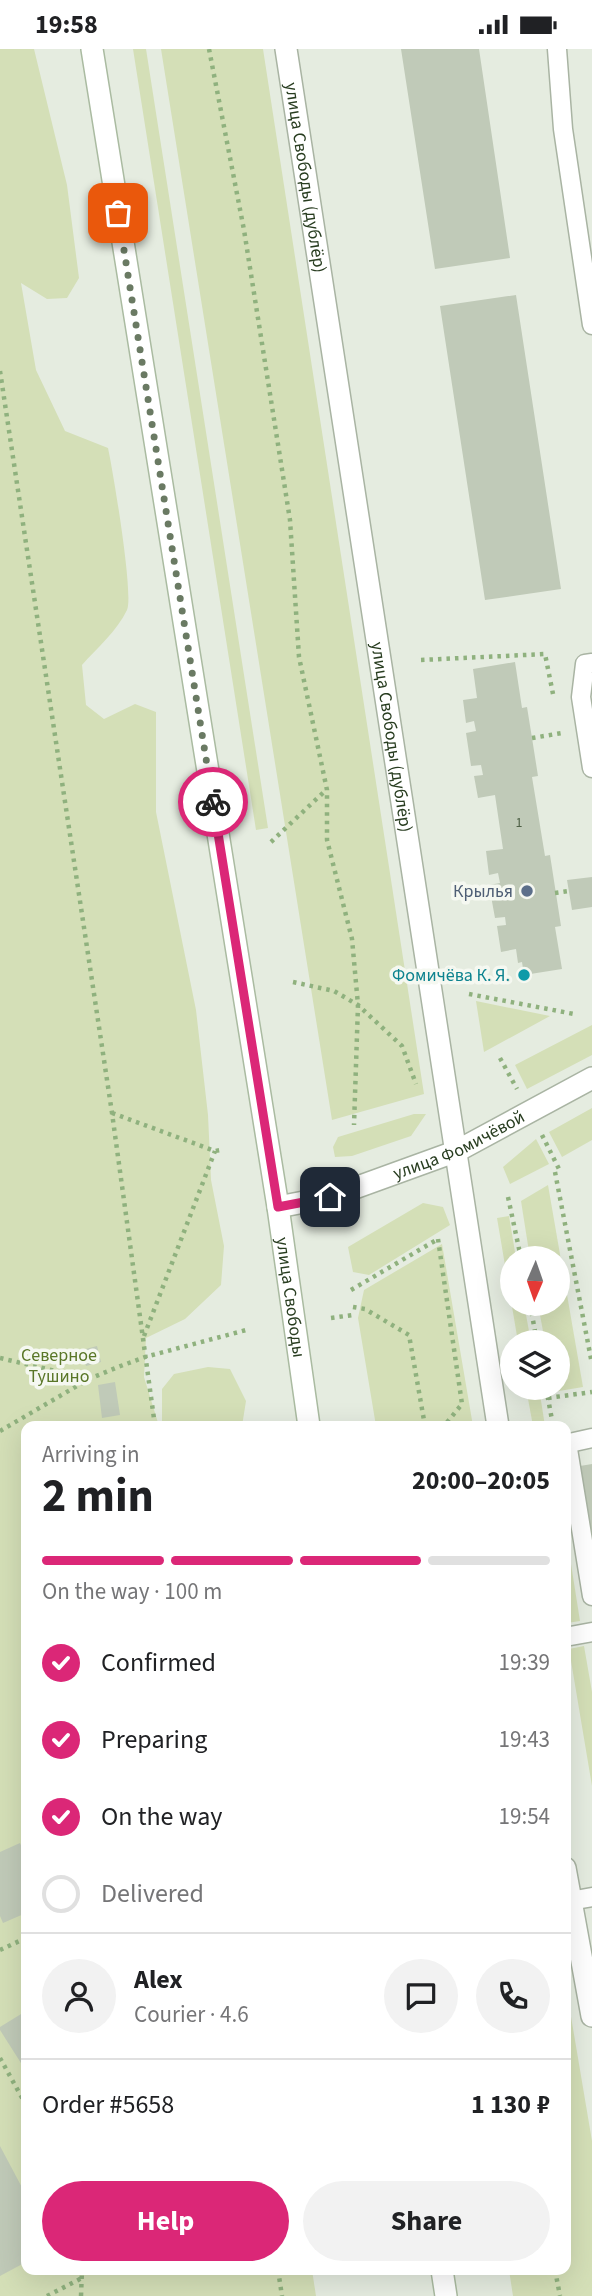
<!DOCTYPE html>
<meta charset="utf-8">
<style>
body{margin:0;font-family:"Source Sans 3",sans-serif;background:#f2f2f2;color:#202124;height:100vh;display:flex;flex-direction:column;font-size:26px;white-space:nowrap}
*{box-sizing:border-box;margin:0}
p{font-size:23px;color:#757577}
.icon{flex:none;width:38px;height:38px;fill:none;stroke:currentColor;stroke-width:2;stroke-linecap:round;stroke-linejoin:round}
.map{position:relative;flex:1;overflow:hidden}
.side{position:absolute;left:21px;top:1372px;width:550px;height:854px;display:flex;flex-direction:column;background:#fff;border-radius:14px;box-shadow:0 7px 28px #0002}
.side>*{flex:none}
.needle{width:46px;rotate:182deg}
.buttons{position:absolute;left:500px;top:1197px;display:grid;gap:14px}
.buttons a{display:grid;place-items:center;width:70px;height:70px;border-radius:50%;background:#fff;box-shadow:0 7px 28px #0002;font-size:35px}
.pin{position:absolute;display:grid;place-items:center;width:60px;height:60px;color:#fff;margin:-30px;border-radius:14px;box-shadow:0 4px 10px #0006}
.courier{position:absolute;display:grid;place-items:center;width:70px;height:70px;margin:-35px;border:5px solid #db2777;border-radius:50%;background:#fff;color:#222;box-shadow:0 2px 9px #0007}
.overview em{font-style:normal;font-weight:700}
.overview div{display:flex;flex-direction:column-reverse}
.overview{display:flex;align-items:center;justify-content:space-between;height:119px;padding:0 21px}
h1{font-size:46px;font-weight:700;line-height:52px}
.bar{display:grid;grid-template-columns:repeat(4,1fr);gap:10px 7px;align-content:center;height:84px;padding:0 21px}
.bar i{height:9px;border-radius:5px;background:#e0e0e0}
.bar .selected{background:#db2777}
.bar p{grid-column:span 4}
.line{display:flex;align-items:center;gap:18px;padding:0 21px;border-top:2px solid #e0e0e0}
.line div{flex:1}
.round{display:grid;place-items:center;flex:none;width:74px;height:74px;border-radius:37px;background:#f2f2f2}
ol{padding:0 21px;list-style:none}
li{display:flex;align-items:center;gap:21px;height:77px}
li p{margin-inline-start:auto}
li .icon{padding:7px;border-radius:50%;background:#db2777;color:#fff;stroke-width:4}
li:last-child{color:#757577}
li i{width:38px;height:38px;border:4px solid #e0e0e0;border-radius:50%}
.button{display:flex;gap:14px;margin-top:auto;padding:14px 21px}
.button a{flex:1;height:80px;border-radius:42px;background:#db2777;color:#fff;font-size:28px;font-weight:700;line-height:80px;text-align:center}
.button a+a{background:#f2f2f2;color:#202124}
.status{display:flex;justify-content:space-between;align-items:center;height:49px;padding:0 35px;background:#fff;direction:ltr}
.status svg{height:19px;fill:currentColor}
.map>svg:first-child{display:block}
.green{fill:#d4dfb7}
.building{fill:#c0cab8}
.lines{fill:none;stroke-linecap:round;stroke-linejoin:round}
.service-casing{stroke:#a9b4a3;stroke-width:21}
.minor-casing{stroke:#a9b4a3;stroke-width:24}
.tertiary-casing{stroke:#a9b4a3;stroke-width:24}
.secondary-casing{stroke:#aabba1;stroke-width:24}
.path{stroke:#8fb17e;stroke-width:4.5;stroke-dasharray:3.5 5;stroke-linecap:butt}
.service{stroke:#fff;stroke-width:18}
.minor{stroke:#fff;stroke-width:21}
.tertiary{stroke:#fff;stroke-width:21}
.secondary{stroke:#fff;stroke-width:21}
.done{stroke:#6a7a63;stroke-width:7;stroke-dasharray:0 12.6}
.route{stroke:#db2777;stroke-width:9}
.service-dot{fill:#5c6f8a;stroke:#f5f8f1;stroke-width:2.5}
.culture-dot{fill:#0f9aa8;stroke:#f5f8f1;stroke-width:2.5}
.labels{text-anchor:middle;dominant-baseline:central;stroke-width:7;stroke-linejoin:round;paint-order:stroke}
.number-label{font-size:14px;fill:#4e6046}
.street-label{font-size:18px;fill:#283d20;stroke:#f5f8f1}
.service-label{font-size:18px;fill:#4e5e75;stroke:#f5f8f1;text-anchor:end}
.culture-label{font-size:18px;fill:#0d838f;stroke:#f5f8f1;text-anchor:end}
.park-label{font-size:18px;fill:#597627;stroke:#f5f8f1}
</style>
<div class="status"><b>19:58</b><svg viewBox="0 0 49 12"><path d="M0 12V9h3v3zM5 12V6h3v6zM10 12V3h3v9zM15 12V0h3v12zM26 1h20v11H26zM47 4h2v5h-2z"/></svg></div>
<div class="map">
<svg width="592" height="2247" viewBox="0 0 592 2247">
<rect width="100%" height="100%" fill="#e5ece0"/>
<path class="green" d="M0,0H34L67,136L79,229L67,249L47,250L21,234L36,321L65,382L108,399C113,422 134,547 127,561C117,582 97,599 82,616L86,656L104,670L135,655L156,663V763L196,961L208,1066L211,1131L224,1197L221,1236L185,1270L146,1289L144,1328L159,1377H26V2221H312L316,2247H0Z
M133,0H146L268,779L256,781Z
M161,0H263L424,1045L332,1071Z
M476,952L550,967L484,1003Z
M592,976V1006L527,1040L515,1016Z
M592,1059V1091L562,1108L549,1083Z
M414,1065H426L411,1087L352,1107L335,1108L333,1098L338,1088Z
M536,1090L549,1115L510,1135L503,1118Z
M548,1136L583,1338L553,1343V1339H558V1293H545L538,1255H558V1209H530L521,1152Z
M423,1154L443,1158L450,1176L369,1226L353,1223L348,1198Z
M509,1167L516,1209H513V1255H524L531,1293H518L497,1169Z
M442,1195L473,1377H376L358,1269L364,1241Z
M208,1318L230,1320L246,1352L242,1377H162V1340L174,1325Z
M526,1339H539L545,1377H533Z
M565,1477L580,1572L567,1574L565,1563Z
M584,1597L592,1643V1737L569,1600Z
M565,1932L592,2092V2247H513L509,2221H565Z"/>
<path class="building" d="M401,0H479L510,209L435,220Z
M516,246L561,540L485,551L440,257Z
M515,613L522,659L527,658L532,689L538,727L532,728L545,807L550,806L561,877L555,878L562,920L524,926L522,913L518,914L516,900L501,903L497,877L506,876L505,868L495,869L489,836L500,834L498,824L489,826L486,802L503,800L495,746L478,749L474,727L483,726L481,716L471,717L466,684L476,682L474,672L466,674L463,651L477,649L473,620Z
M592,828V858L572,861L567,831Z
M97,1297L101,1313L86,1317L82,1301Z
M115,1333L120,1366L102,1369L98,1336Z
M592,1415V1481H591L580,1417Z
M20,1794L26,1808V1864L3,1874L0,1867V1803Z
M26,1962V2022L0,1981V1978Z
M0,2097L26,2146V2213L0,2227Z"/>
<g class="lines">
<defs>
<path id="service" d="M557,0L563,80L592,276
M592,614L585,615L581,648L592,719
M567,1394L592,1547
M565,1395L592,1389
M565,1588L592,1583
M570,1852L592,1848"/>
<g id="minor">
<path id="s1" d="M286,0L498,1377"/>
<path d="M565,1819L592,1967"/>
</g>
<g id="tertiary">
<path id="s2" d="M278,1158L330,1148L457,1102L592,1029"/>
</g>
<g id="secondary">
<path id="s3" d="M92,0L278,1158L309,1377"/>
<path d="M442,2221L446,2247"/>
</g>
</defs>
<use href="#service" class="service-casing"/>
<use href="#minor" class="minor-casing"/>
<use href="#tertiary" class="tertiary-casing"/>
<use href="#secondary" class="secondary-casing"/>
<path class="path" d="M209,0L244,181L290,471L299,608L327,741V791L352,890L358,956L354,1076
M0,322L112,1064L155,1377
M421,611L545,605L554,650
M532,689L562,684
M271,793L326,741
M555,844L569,842
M293,933L334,942L358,956L402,997L416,1035
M469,945L574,965
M500,1009L517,1040
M112,1064L215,1102L221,1101
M542,1086L559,1120
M555,1123L592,1315
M508,1148L521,1209
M438,1190L462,1355L444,1377
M351,1241L438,1190
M530,1255L537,1293
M353,1258L365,1260L409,1286L425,1377
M331,1269L353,1266
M144,1287L215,1102
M0,1309L89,1330
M546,1339L553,1376
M548,1349L592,1343
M0,1382L89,1330L118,1318L145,1308L250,1280
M0,1901L26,1889
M0,2009L26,2056
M278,2221L282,2247
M555,2221L560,2247
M47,2247L82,2229
M81,2247L82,2221"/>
<use href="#service" class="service"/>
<use href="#minor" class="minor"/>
<use href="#tertiary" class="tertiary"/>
<use href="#secondary" class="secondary"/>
</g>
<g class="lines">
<path class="done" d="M118,164L213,753"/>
<path class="route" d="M213,753L278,1158L330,1148"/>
</g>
<circle class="service-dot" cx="527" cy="842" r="7"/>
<circle class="culture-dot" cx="524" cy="926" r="7"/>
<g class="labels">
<g class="number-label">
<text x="519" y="774">1</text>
</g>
<g class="street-label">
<text stroke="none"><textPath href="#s1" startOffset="130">улица Свободы (дублёр)</textPath></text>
<text stroke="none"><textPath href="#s1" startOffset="696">улица Свободы (дублёр)</textPath></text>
<text stroke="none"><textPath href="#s2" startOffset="192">улица Фомичёвой</textPath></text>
<text stroke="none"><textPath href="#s3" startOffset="1264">улица Свободы</textPath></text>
</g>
<g class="service-label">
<text x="513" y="842">Крылья</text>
</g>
<g class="culture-label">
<text x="510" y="926">Фомичёва К. Я.</text>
</g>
<g class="park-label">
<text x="59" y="1306">Северное<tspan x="59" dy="21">Тушино</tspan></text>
</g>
</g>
</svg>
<div class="buttons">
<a><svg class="needle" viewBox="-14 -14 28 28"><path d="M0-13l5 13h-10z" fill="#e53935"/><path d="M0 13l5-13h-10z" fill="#757577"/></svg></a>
<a><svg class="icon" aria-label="layers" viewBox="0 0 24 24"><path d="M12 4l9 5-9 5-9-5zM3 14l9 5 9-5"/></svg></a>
</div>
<div class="pin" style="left:118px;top:164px;background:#ea580c"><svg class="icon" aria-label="bag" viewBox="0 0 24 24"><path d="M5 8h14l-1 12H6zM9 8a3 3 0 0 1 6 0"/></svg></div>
<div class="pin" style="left:330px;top:1148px;background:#1f2937"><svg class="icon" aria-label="home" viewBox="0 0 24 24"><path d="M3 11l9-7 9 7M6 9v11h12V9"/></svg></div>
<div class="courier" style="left:213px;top:753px"><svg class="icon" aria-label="bike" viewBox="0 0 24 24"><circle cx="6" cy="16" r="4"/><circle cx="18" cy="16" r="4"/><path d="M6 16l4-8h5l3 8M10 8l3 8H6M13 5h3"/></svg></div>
<section class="side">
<div class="overview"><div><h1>2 min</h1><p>Arriving in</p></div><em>20:00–20:05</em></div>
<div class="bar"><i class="selected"></i><i class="selected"></i><i class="selected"></i><i></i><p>On the way · 100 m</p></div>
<ol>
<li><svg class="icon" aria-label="check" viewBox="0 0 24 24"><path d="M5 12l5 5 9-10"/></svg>Confirmed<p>19:39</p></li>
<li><svg class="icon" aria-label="check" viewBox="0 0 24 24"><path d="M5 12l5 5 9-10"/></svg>Preparing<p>19:43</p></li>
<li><svg class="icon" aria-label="check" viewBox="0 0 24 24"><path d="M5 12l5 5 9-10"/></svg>On the way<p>19:54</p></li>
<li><i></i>Delivered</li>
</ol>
<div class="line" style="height:126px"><a class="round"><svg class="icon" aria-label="person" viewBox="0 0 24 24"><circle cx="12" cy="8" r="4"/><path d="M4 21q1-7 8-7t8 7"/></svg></a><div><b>Alex</b><p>Courier · 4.6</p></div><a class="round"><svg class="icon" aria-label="chat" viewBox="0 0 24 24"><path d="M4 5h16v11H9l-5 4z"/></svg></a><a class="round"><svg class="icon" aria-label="phone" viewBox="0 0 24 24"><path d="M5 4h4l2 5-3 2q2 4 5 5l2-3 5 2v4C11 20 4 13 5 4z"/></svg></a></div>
<div class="line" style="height:91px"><div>Order #5658</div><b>1 130 ₽</b></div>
<div class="button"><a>Help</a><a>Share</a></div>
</section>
</div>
